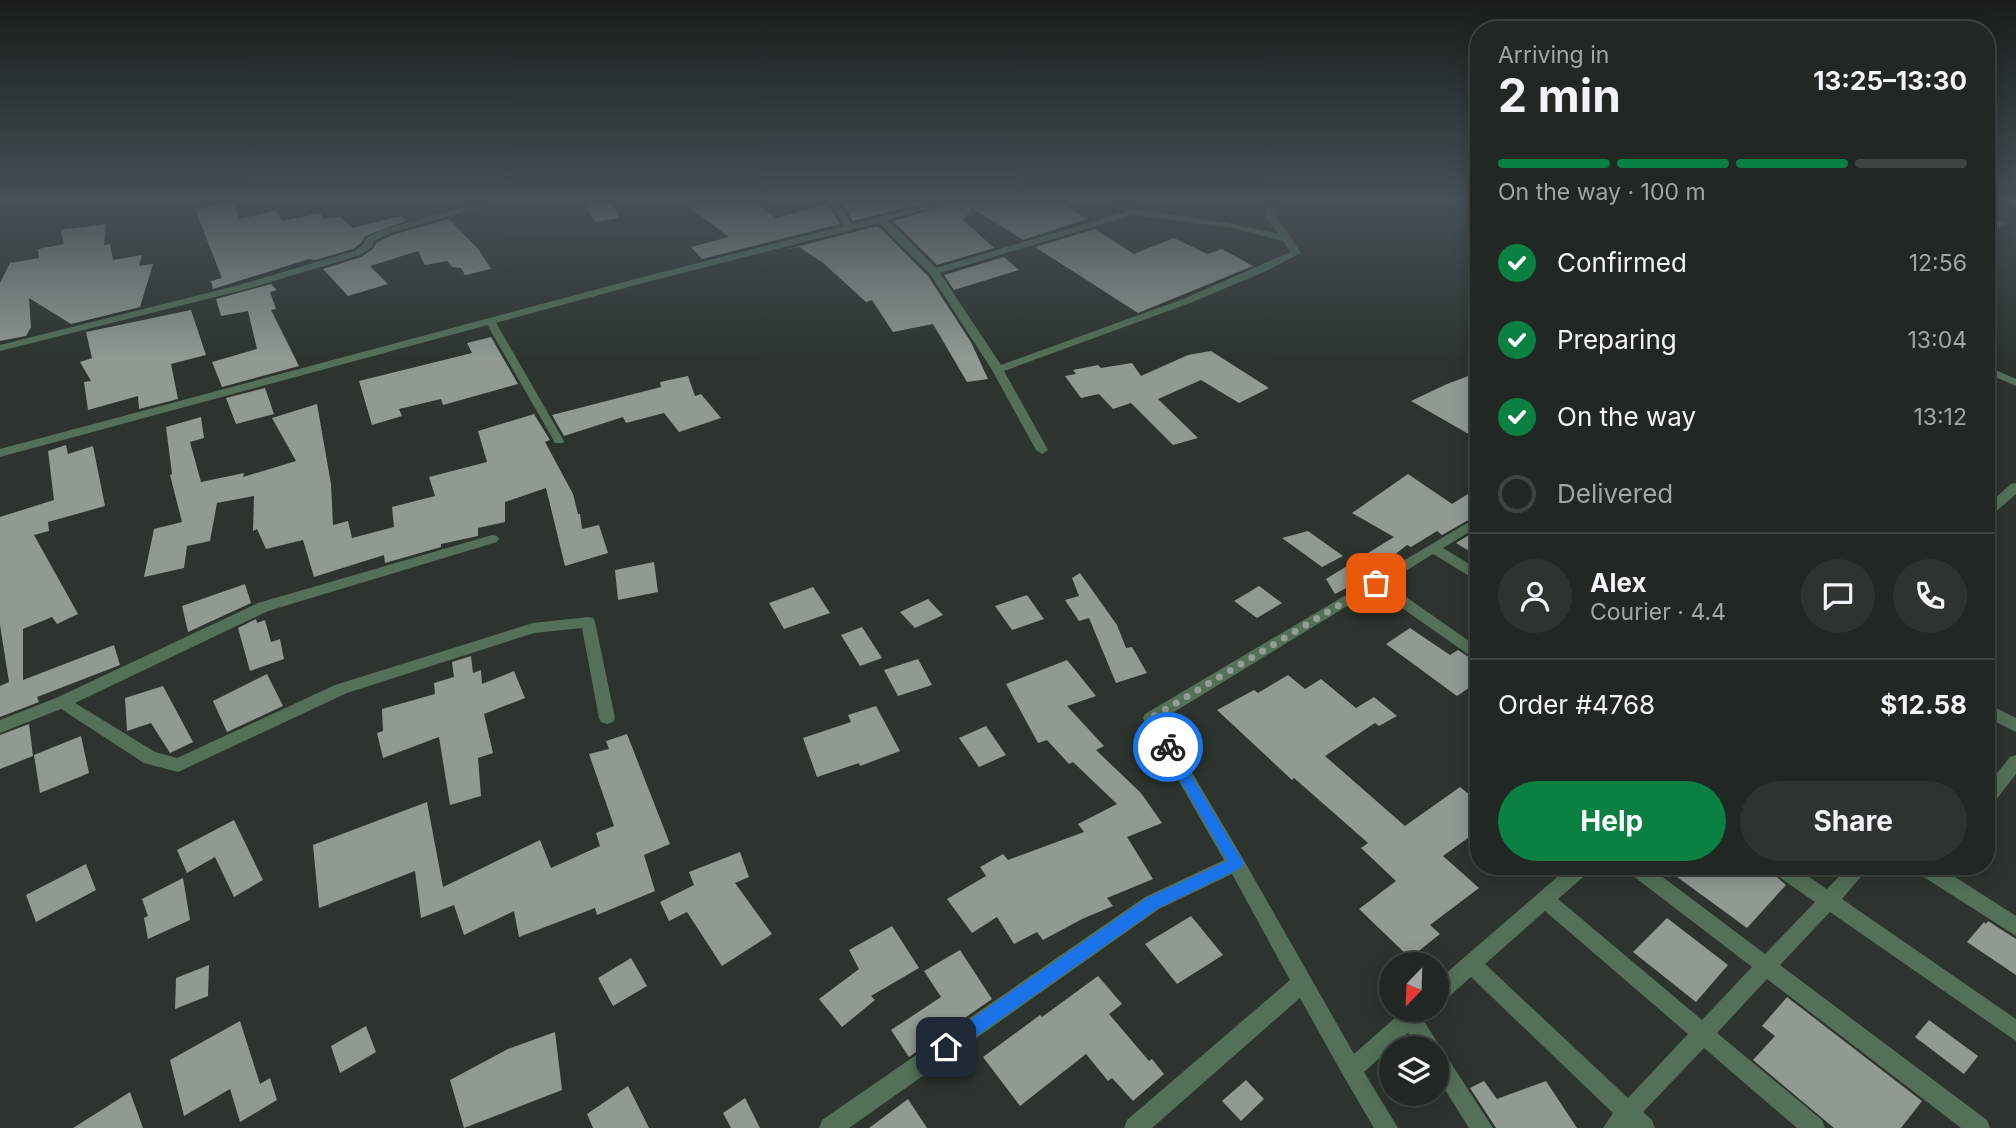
<!DOCTYPE html>
<meta charset="utf-8">
<style>
body{margin:0;font-family:Inter,sans-serif;background:#2d332f;color:#f1f3f6;height:100vh;display:flex;flex-direction:column;font-size:26px;white-space:nowrap}
*{box-sizing:border-box;margin:0}
p{font-size:23px;color:#a2a5a5}
.icon{flex:none;width:38px;height:38px;fill:none;stroke:currentColor;stroke-width:2;stroke-linecap:round;stroke-linejoin:round}
.map{position:relative;flex:1;overflow:hidden}
.sheet{position:absolute;left:1470px;top:21px;width:525px;height:854px;display:flex;flex-direction:column;background:#212722;border-radius:28px;box-shadow:0 4px 18px #0003,0 0 0 2px #3e4440}
.sheet>*{flex:none}
.needle{width:46px;rotate:203deg}
.buttons{position:absolute;left:1379px;top:952px;display:grid;gap:14px}
.buttons a{display:grid;place-items:center;width:70px;height:70px;border-radius:50%;background:#212722;box-shadow:0 4px 18px #0003,0 0 0 2px #3e4440;font-size:35px}
.pin{position:absolute;display:grid;place-items:center;width:60px;height:60px;color:#fff;margin:-30px;border-radius:14px;box-shadow:0 4px 10px #0006}
.courier{position:absolute;display:grid;place-items:center;width:70px;height:70px;margin:-35px;border:5px solid #1a73e8;border-radius:50%;background:#fff;color:#222;box-shadow:0 2px 9px #0007}
.summary em{font-style:normal;font-weight:700}
.summary div{display:flex;flex-direction:column-reverse}
.summary{display:flex;align-items:center;justify-content:space-between;height:119px;padding:0 28px}
h1{font-size:46px;font-weight:700;line-height:52px}
.bar{display:grid;grid-template-columns:repeat(4,1fr);gap:10px 7px;align-content:center;height:84px;padding:0 28px}
.bar i{height:9px;border-radius:5px;background:#3e4440}
.bar .on{background:#0b8043}
.bar p{grid-column:span 4}
.line{display:flex;align-items:center;gap:18px;padding:0 28px;border-top:2px solid #3e4440}
.line div{flex:1}
.round{display:grid;place-items:center;flex:none;width:74px;height:74px;border-radius:37px;background:#2d332f}
ol{padding:0 28px;list-style:none}
li{display:flex;align-items:center;gap:21px;height:77px}
li p{margin-inline-start:auto}
li .icon{padding:7px;border-radius:50%;background:#0b8043;color:#fff;stroke-width:4}
li:last-child{color:#a2a5a5}
li i{width:38px;height:38px;border:4px solid #3e4440;border-radius:50%}
.action{display:flex;gap:14px;margin-top:auto;padding:14px 28px}
.action a{flex:1;height:80px;border-radius:42px;background:#0b8043;color:#fff;font-size:28px;font-weight:700;line-height:80px;text-align:center}
.action a+a{background:#2d332f;color:#f1f3f6}
.map>svg:first-child{display:block}
.building{fill:#909a91}
.lines{fill:none;stroke-linecap:round;stroke-linejoin:round}
.lane{fill:#547058;fill-rule:evenodd}
.street{fill:#547058;fill-rule:evenodd}
.route{fill:#1a73e8}
.done{stroke:#959b96;stroke-width:7;stroke-dasharray:0 12.6}
</style>
<div class="map">
<svg width="2016" height="1128" viewBox="0 0 2016 1128">
<rect width="100%" height="100%" fill="#2c342d"/>
<path class="building" d="M234,201L239,219L277,210L282,221L320,213L324,219L341,217L352,228L401,216L406,221L365,236L362,242L353,249L315,260L309,259L213,289L211,281L222,278L195,209Z
M583,201H611L619,218L595,222Z
M712,201H752L776,218L828,204L840,224L702,259L691,247L729,237L689,207Z
M841,201H933L853,221Z
M960,201H1058L1087,219L1023,240L972,208L963,220L994,248L937,265L893,221Z
M449,219L479,250L491,269L465,275L461,268L452,267L447,261L425,265L418,251L370,266L388,284L348,296L323,269L361,257L373,249L376,243L392,235Z
M106,224L104,245L110,244L113,260L142,255L139,266L153,264L140,307L71,324L29,298L31,327L26,336L0,341V283L10,263L39,258L38,249L64,244L61,230Z
M878,226L928,276L971,342L988,379L967,382L933,324L893,332L872,300L866,302L822,262L799,247L784,250Z
M1095,229L1134,254L1174,238L1207,254L1222,249L1253,266L1138,313L1035,247Z
M1004,257L1019,270L954,290L944,275Z
M271,284L277,290L270,292L276,309L271,310L299,366L222,387L212,362L257,349L248,311L221,316L216,299Z
M191,310L206,355L171,364L178,399L139,409L138,396L88,410L84,382L91,381L80,362L92,358L86,332Z
M491,337L518,384L443,405L441,399L399,409L402,416L372,425L359,381L472,353L467,343Z
M1211,351L1269,388L1239,403L1201,380L1158,399L1198,438L1173,445L1131,403L1113,409L1099,394L1081,398L1065,376L1076,374L1073,370L1098,365L1101,368L1132,363L1141,376L1188,355Z
M1479,372V440L1411,401L1447,384Z
M688,376L695,396L701,394L721,418L679,432L664,413L626,423L623,417L564,436L552,415L661,387L660,382Z
M265,388L274,414L236,424L226,398Z
M317,404L331,484L333,525L348,521L352,538L394,527L392,507L435,496L429,477L487,462L478,431L534,414L550,440L545,442L573,494L578,514H580L582,529L599,525L608,553L565,566L546,488L505,502V522L478,528V536L441,544V547L385,563L384,555L314,577L303,540L266,549L257,529L253,531L254,496L217,503L210,541L187,546L184,568L144,577L154,529L182,522L170,475L172,474L166,427L201,417L204,438L190,442L201,482L244,473L243,477L296,461L272,418Z
M66,445L68,454L93,446L105,506L48,522L49,531L34,535L78,614L57,624L52,617L23,629V680L114,645L120,665L37,697L39,702L0,717V686L9,682L0,625V517L54,500L48,451Z
M1408,474L1452,504L1479,487V514L1442,535L1437,531L1411,547L1407,545L1375,570L1377,572L1335,594L1326,579L1394,537L1352,513Z
M1479,529V557L1456,543Z
M1308,531L1343,556L1322,567L1282,538Z
M654,562L658,592L618,600L615,570Z
M1080,573L1117,625L1126,648L1132,647L1147,673L1116,683L1089,618L1079,621L1065,600L1079,596L1072,578Z
M245,584L251,603L188,632L182,606Z
M1259,586L1282,603L1257,618L1234,601Z
M813,587L830,613L784,629L769,603Z
M1027,595L1044,619L1012,630L995,606Z
M928,599L943,615L915,628L900,612Z
M256,619L257,623L265,620L271,642L280,639L284,659L250,671L238,628Z
M862,627L882,658L860,666L841,635Z
M1410,628L1450,655L1458,650L1479,664V681L1457,696L1386,644Z
M471,656L473,673L481,670L482,684L514,671L525,698L484,714L493,753L478,758L481,796L450,805L439,737L383,758L377,733L383,731L382,709L435,694L434,683L454,677L452,662Z
M918,659L932,685L898,696L884,670Z
M1067,660L1096,696L1067,706L1104,746L1096,750L1141,793L1162,823L1127,837L1153,879L1107,898L1113,906L1082,919L1043,940L1037,932L1014,944L997,917L972,933L947,899L986,876L980,867L1003,854L1008,860L1084,832L1078,824L1117,804L1073,762L1069,764L1047,740L1038,743L1006,684Z
M267,674L283,706L227,732L213,701Z
M1288,675L1305,689L1321,679L1356,708L1374,697L1397,716L1379,726L1375,723L1325,756L1405,826L1460,787L1479,802V830L1443,856L1479,888L1430,925L1440,934L1410,958L1359,909L1396,881L1361,848L1368,843L1294,778L1292,780L1217,710L1254,690L1258,693Z
M163,686L193,742L170,753L151,723L127,731L125,698Z
M876,706L900,751L860,766L859,763L817,777L803,738L851,722L848,715Z
M29,724L33,756L0,769V735Z
M986,726L1006,755L979,767L959,738Z
M627,734L670,844L644,855L655,891L597,915L595,908L519,937L514,911L464,935L454,905L421,918L415,871L319,908L313,845L427,802L443,887L540,840L551,868L600,846L596,833L614,826L589,754L609,749L606,741Z
M81,736L89,773L40,793L34,755Z
M234,820L263,880L234,897L215,857L187,873L177,850Z
M740,852L749,877L735,883L772,934L722,966L687,912L669,921L660,902L694,885L689,872Z
M86,864L96,890L36,922L26,895Z
M1662,866H1764L1786,885L1747,928Z
M183,878L190,920L148,939L144,918L148,916L142,899Z
M1191,916L1223,955L1177,984L1145,944Z
M1667,918L1728,965L1696,1002L1633,952Z
M1988,921L2016,939V975L1967,942L1984,922L1986,924Z
M892,926L919,968L871,996L875,1000L842,1027L819,999L859,969L849,950Z
M960,950L992,999L909,1057L891,1030L941,997L924,971Z
M631,958L647,986L613,1006L598,978Z
M209,965L208,996L175,1009L176,978Z
M1098,976L1122,1004L1109,1014L1149,1061L1152,1059L1164,1074L1133,1101L1112,1078L1108,1081L1086,1054L1020,1106L983,1057L1040,1015L1042,1017Z
M1787,997L1922,1101L1901,1128H1834L1753,1060L1775,1036L1762,1026Z
M1929,1020L1978,1056L1964,1074L1915,1037Z
M240,1021L260,1084L270,1078L277,1100L240,1122L230,1089L184,1116L170,1060Z
M366,1026L376,1052L340,1073L331,1046Z
M555,1032L562,1090L464,1128L450,1080L508,1049Z
M1246,1080L1264,1099L1241,1121L1222,1101Z
M1484,1081L1497,1099L1546,1081L1577,1128H1496L1470,1088Z
M628,1086L649,1128H593L587,1114Z
M130,1092L143,1128H73Z
M745,1098L760,1128H731L723,1113Z
M908,1099L927,1128H869Z"/>
<g class="lines">
<path class="lane" d="M490,318L495,321L564,441L563,443H555L554,441L485,321Z"/>
<path class="street" d="M487,201H500L391,233L374,241L372,247L360,255L247,289L0,351V345L239,285L354,251L364,244L366,238L385,229Z
M829,201H837L852,224L943,201H957L888,220L936,268L1125,212L1104,201C1117,201 1127,208 1140,210C1188,217 1231,222 1278,234L1266,216L1268,207L1260,201H1270L1277,206L1276,216L1301,253L1264,272L1190,303L1004,371L1048,450L1042,454L1036,450L992,370L930,274L879,223L647,282L0,457V449L639,278L844,226ZM1133,215L1233,228L1283,241L1290,252L1183,299L1001,365L940,273Z
M2000,221L2008,223L1986,236V229Z
M1986,366L2016,379V386L1986,373Z
M2016,483V494L1991,516L1986,517V506L2011,484Z
M1479,516V526L1443,548L1479,570V582L1433,554L1386,583L1479,648V662L1375,589L1161,720L1242,857L1354,1054L1404,1010H1429L1423,1020L1493,1128H1469L1437,1077V1048H1418L1408,1033L1364,1072L1398,1128H1374L1344,1077L1300,998L1152,1128H1124L1127,1120L1290,980L1232,874L1159,909L849,1128H819L822,1120L1145,897L1224,860L1145,722L1143,718L1145,714Z
M492,535L497,536L499,539L497,542L268,611L75,703L155,752L177,758L335,685L533,623L588,617L593,618L595,622L615,718L613,722L607,724L601,722L599,718L582,628L534,633L347,693L178,772L144,763L61,709L0,733V720L56,698L258,603Z
M1986,703L2016,718V732L1986,717Z
M2016,755V774L1992,805L1986,807V787L2010,757Z
M1570,866H1592L1589,872L1558,899L1702,1020L1752,967L1628,872L1625,866H1648L1765,954L1815,902L1772,872L1769,866H1793L1827,889L1849,866H1870L1842,899L2016,1019V1041L1830,912L1780,965L1987,1120L1990,1128H1961L1767,979L1717,1033L1822,1120L1825,1128H1797L1704,1048L1643,1112L1652,1120L1655,1128H1603L1613,1113L1471,977L1444,1001L1437,1004V981ZM1545,911L1688,1034L1628,1098L1485,964Z
M1913,866H1938L2016,916V936L1916,872Z"/>
</g>
<linearGradient id="sky" x2="0" y2="1"><stop stop-color="#181d19"/><stop offset="0.56" stop-color="#455057"/><stop offset="1" stop-color="#455057" stop-opacity="0"/></linearGradient>
<rect width="2016" height="359" fill="url(#sky)"/>
<path class="route" d="M1168,742L1172,743L1241,859L1244,863L1241,868L1158,908L952,1053L946,1055L940,1053L938,1047L940,1041L1147,898L1227,861L1161,747Z"/>
<g class="lines">
<path class="done" d="M1168,747L1151,718L1376,583"/>
</g>
</svg>
<div class="buttons">
<a><svg class="needle" viewBox="-14 -14 28 28"><path d="M0-13l5 13h-10z" fill="#e53935"/><path d="M0 13l5-13h-10z" fill="#a2a5a5"/></svg></a>
<a><svg class="icon" aria-label="layers" viewBox="0 0 24 24"><path d="M12 4l9 5-9 5-9-5zM3 14l9 5 9-5"/></svg></a>
</div>
<div class="pin" style="left:1376px;top:583px;background:#ea580c"><svg class="icon" aria-label="bag" viewBox="0 0 24 24"><path d="M5 8h14l-1 12H6zM9 8a3 3 0 0 1 6 0"/></svg></div>
<div class="pin" style="left:946px;top:1047px;background:#1f2937"><svg class="icon" aria-label="home" viewBox="0 0 24 24"><path d="M3 11l9-7 9 7M6 9v11h12V9"/></svg></div>
<div class="courier" style="left:1168px;top:747px"><svg class="icon" aria-label="bike" viewBox="0 0 24 24"><circle cx="6" cy="16" r="4"/><circle cx="18" cy="16" r="4"/><path d="M6 16l4-8h5l3 8M10 8l3 8H6M13 5h3"/></svg></div>
<section class="sheet">
<div class="summary"><div><h1>2 min</h1><p>Arriving in</p></div><em>13:25–13:30</em></div>
<div class="bar"><i class="on"></i><i class="on"></i><i class="on"></i><i></i><p>On the way · 100 m</p></div>
<ol>
<li><svg class="icon" aria-label="check" viewBox="0 0 24 24"><path d="M5 12l5 5 9-10"/></svg>Confirmed<p>12:56</p></li>
<li><svg class="icon" aria-label="check" viewBox="0 0 24 24"><path d="M5 12l5 5 9-10"/></svg>Preparing<p>13:04</p></li>
<li><svg class="icon" aria-label="check" viewBox="0 0 24 24"><path d="M5 12l5 5 9-10"/></svg>On the way<p>13:12</p></li>
<li><i></i>Delivered</li>
</ol>
<div class="line" style="height:126px"><a class="round"><svg class="icon" aria-label="person" viewBox="0 0 24 24"><circle cx="12" cy="8" r="4"/><path d="M4 21q1-7 8-7t8 7"/></svg></a><div><b>Alex</b><p>Courier · 4.4</p></div><a class="round"><svg class="icon" aria-label="chat" viewBox="0 0 24 24"><path d="M4 5h16v11H9l-5 4z"/></svg></a><a class="round"><svg class="icon" aria-label="phone" viewBox="0 0 24 24"><path d="M5 4h4l2 5-3 2q2 4 5 5l2-3 5 2v4C11 20 4 13 5 4z"/></svg></a></div>
<div class="line" style="height:91px"><div>Order #4768</div><b>$12.58</b></div>
<div class="action"><a>Help</a><a>Share</a></div>
</section>
</div>
